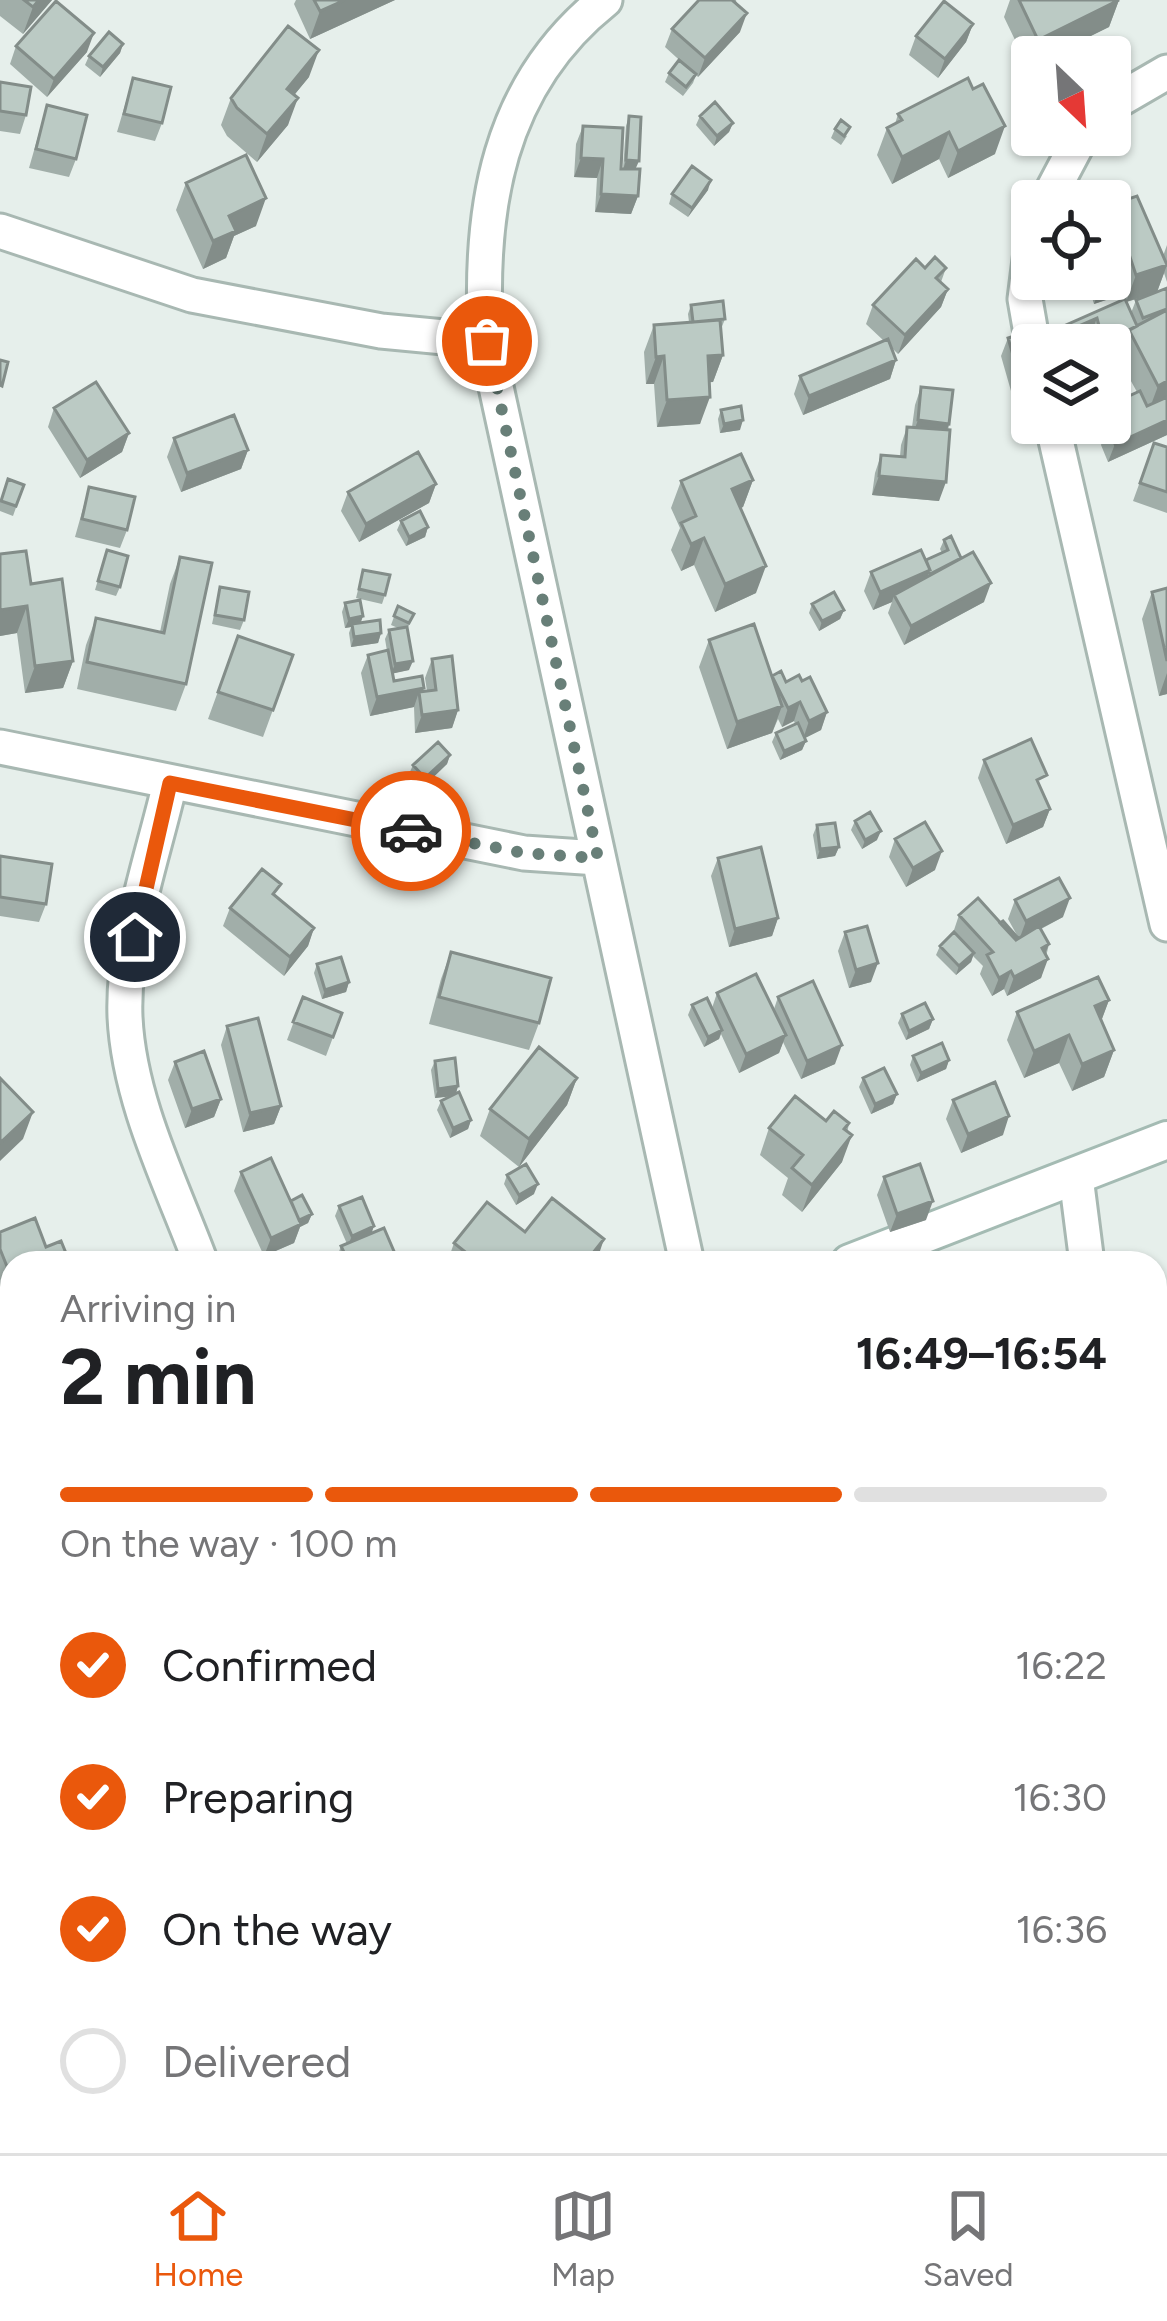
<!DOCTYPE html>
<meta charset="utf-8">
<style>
body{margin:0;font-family:Figtree,sans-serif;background:#f6f6f6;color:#202124;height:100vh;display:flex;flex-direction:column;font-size:45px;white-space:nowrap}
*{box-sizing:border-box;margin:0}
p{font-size:39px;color:#757577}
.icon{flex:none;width:66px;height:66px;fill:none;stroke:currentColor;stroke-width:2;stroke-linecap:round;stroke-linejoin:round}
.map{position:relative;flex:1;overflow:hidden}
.drawer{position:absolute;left:0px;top:1251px;width:1167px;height:903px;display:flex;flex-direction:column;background:#fff;border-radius:36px 36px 0 0;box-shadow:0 3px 9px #0004}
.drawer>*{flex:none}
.needle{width:78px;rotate:155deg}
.controls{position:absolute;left:1011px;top:36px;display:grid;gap:24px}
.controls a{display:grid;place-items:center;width:120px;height:120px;border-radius:12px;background:#fff;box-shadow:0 3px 9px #0004;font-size:60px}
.pin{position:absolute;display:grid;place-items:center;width:102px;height:102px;color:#fff;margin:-51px;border:6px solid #fff;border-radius:50%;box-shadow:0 3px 12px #0007}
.courier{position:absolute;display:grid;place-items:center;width:120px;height:120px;margin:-60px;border:9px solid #ea580c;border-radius:50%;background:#fff;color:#222;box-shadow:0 3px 15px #0007}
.head em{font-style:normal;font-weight:700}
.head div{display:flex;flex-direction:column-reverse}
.head{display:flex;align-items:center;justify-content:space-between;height:204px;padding:0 60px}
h1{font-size:78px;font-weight:700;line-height:90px}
.bar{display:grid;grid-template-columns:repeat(4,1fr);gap:18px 12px;align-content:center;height:144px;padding:0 60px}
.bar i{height:15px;border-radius:9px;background:#e0e0e0}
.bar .on{background:#ea580c}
.bar p{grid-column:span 4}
ol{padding:0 60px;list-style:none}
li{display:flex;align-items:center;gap:36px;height:132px}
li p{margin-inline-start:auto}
li .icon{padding:12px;border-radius:50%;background:#ea580c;color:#fff;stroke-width:4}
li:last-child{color:#757577}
li i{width:66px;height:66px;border:6px solid #e0e0e0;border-radius:50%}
.dock{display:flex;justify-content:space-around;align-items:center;height:168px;border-top:3px solid #e0e0e0;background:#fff;font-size:33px;color:#757577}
.dock a{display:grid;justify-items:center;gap:6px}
.dock .on{color:#ea580c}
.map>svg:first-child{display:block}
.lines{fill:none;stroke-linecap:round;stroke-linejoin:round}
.street-casing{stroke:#a8b8b2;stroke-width:39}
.secondary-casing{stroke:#a4bbb3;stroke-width:42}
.street{stroke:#fff;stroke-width:33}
.secondary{stroke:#fff;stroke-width:36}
.wall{fill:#a1aea9}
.shaded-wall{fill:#838d89}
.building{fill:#bbcac4;stroke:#838d89;stroke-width:3}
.done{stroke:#687f78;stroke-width:12;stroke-dasharray:0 21.6}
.route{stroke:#ea580c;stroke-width:15}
</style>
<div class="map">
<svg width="1167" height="2153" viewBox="0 0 1167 2153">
<rect width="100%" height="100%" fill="#e6efeb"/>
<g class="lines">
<defs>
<path id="street" d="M605,0C497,86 478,210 486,341L687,1263
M1110,105L1167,72
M1047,201L1082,135
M0,231L192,295L381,331L486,341
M1032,244L1025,299L1033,345
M1052,423L1167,924
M0,747L524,853L598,858
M170,783C153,857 122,941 125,1017C129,1102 172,1185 201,1263
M1076,1177L1087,1263
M1155,1775L1167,1808
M0,2133L10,2153
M740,2142L744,2153
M267,2153L293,2142"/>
<path id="secondary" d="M850,1263L1167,1140
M0,1592L12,1587"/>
</defs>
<use href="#street" class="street-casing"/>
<use href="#secondary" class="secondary-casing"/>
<use href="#street" class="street"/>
<use href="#secondary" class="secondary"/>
</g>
<path class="wall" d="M0,0H52L23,34L0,16Z
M296,0H395L310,39L294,4Z
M699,0H736L740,32L698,77L696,75L693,83L683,96L665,82L669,73L687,67L665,47L672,29Z
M1010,0H1119L1109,27L1028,67L1004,17Z
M973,24L966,42L938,78L909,55L916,36Z
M123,44L120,53L100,77L85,65L89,56Z
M16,46L87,52L47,97L10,64Z
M309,77L294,95L288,125L257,162L227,136L221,125L231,98Z
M133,78L162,123L155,141L117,132Z
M968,78L995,154L948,178L939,159L892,184L877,155L887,128L895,124L898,114Z
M0,82L26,115L20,134L0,131Z
M47,105L76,159L69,177L29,168Z
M629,116L638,196L631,214L595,212L597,178L574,177L576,144L583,126L623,169L626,126Z
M700,116L733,123L729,132L714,146L696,125Z
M835,129L847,136L841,145L831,138Z
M186,183L256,226L234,236L226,258L203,269L176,210Z
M708,190L688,217L669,204L672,194Z
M1110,205L1163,256L1167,245V282L1164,273L1157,292L1167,435L1108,462L1101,445L1107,426L1111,424L1110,418L1116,402L1137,392L1121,363L1117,376L1110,345H1092L1090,336L1083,340L1081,345H1051L1057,329L1125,299L1131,313L1136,300L1144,297L1126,302L1120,284L1115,297L1094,304L1086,279H1110Z
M925,268H946L941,282L948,289L941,307L898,354L891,347L896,360L890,379L803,415L794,394L800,376L884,341L866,324L873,305Z
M691,305L725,319L721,329L723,355L713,382H710L700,424L657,427L654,384H646L644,352L654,325L689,322L688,314Z
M1008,338L1032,348V400L1015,405L1001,356Z
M921,387L949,424L939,501L872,495L875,473L881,455L900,456L901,445L907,427H912L915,405Z
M54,408L129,433L122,452L80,478L48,427Z
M721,410L740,430L720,433L718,419Z
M174,438L248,450L241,469L181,492L167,457Z
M1154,443L1167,447V513L1133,501Z
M8,479L24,485L13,516L0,511V502Z
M753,480L743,507L740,508L756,593L715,612L694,565L681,571L671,550L680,528L671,508L681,481Z
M436,484L429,503L359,542L341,511L348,492Z
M89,487L127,530L120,548L75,537Z
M401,521L428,527L425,537L406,546L397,530Z
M944,540L961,558L984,602L904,645L888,613L892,602L873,610L864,591L871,572L926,560L942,553L940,549Z
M107,550L120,587L116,596L95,590Z
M0,554L31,584L73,661L63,688L25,693L17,633L0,636Z
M180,557L186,684L176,711L77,689L86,645L96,618L160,632L170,584Z
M363,570L385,595L382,604L356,598Z
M220,587L244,620L240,630L212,624Z
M1167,588V694L1159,696L1142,619L1152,592Z
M345,603L361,622L381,633L378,643L351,647L349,633L351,627L345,628L342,612Z
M812,604L844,610L840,619L819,631L809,613Z
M398,606L414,614L407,629L409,670L393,673L394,681L424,688L422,691H427L425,678L432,659L458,710L452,728L415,733L414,707L370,716L361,673L368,655L387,651L385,639L389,630L398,628L391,625Z
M238,636L293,655L263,737L208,719Z
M709,640L772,676L786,682L802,681L827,712L821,730L805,738L806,741L802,750L780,760L772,742L776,733L795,724L794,721L782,727L778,719L772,733L727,749L699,667Z
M450,755L447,764L422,788L409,774L413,765Z
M984,760L1050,809L1043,827L1006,844L978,778Z
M855,821L877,840L862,849L851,830Z
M817,825L839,847L835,856L817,859L813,835Z
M895,839L935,870L906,887L889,857Z
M0,856L46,904L39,922L0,916Z
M718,858L778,918L772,936L729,947L711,876Z
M276,897L314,928L308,946L284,976L223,926L230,908Z
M1015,900L1063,917L1041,929L1049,944L1041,978L1007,996L1004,989L992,996L980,974L983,966L973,956L971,962L956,975L936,955L940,946L953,933L959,915L1000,923L1018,937L1008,919Z
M845,932L871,982L849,988L838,951Z
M451,952L539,1023L529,1050L429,1024L441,979Z
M317,964L349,982L346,992L322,999L314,973Z
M717,993L774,1009L778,997L835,1064L801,1079L783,1042L779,1053L739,1073L721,1034L719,1039L704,1047L688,1015L692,1005L712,1008Z
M303,997L342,1013L326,1056L287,1040Z
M1109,1000L1101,1021L1114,1050L1104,1077L1072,1091L1059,1063L1024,1078L1007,1040L1017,1012Z
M902,1014L933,1019L929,1029L906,1040L898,1023Z
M227,1026L281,1106L274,1124L243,1132L221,1045Z
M913,1056L949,1060L946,1069L917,1082L910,1065Z
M435,1061L458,1086L456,1094L471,1120L468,1129L450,1138L437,1110L441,1101L450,1096L435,1098L431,1070Z
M175,1062L221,1099L214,1117L185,1128L168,1080Z
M577,1078L567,1105L519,1167L480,1136L490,1109Z
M863,1078L897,1094L893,1104L871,1114L859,1087Z
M953,1100L1003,1135L961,1153L946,1119Z
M849,1123L842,1162L802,1212L782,1195L788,1178L760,1155L769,1128Z
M241,1172L312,1214L308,1223L300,1227L294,1243L264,1256L234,1191Z
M507,1175L534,1194L516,1205L504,1184Z
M884,1177L926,1220L890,1232L877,1195Z
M339,1206L372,1233L393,1263H335L341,1246L347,1244L335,1216Z
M0,1232L12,1263V1334L9,1341L7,1320L0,1301Z
M525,1232L596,1263H447L454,1243Z
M12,1358V1399L8,1400L0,1382V1377L6,1361Z
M344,2142H383L388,2153H340Z
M590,2142H634L631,2153H593Z
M874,2142H967V2153H870Z"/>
<path class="shaded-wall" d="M39,0H52L23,34L33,7Z
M345,0H395L310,39L320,11Z
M1119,0L1109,27L1048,57H1032V65L1028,67L1038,40Z
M747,13L740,32L698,77L705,58Z
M973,24L966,42L938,78L945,59Z
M94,33L87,52L47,97L54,79Z
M123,44L120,53L100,77L103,67Z
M319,50L309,77L277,116L287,89Z
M298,98L288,125L257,162L267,134Z
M733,123L729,132L714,146L717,136Z
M1005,126L995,154L948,178L958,151Z
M949,132L939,159L892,184L902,157Z
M581,158L603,159L597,178L574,177Z
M626,160L639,161L635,170H623Z
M711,180L708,190L688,217L692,208Z
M601,194L638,196L631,214L595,212Z
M266,198L256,226L234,236L226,258L203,269L213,241L229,216Z
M1130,257L1115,297L1094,304L1103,279H1110V275L1122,259Z
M1167,265L1157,292L1126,302L1136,275Z
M948,289L941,307L898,354L905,335Z
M1097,318L1090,336L1083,340L1081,345H1063L1081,325Z
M1128,331L1121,350L1110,355L1115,338Z
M723,355L713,382L698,383L708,356Z
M664,356L654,384H646L656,357Z
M1123,357L1117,376L1110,378V363Z
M896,360L890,379L803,415L809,396Z
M1167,381V403L1148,413L1158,386Z
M1032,383V400L1015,405L1022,386Z
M710,397L700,424L657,427L667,400Z
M743,420L740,430L720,433L724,424Z
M918,420L949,424L943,442L911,439Z
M1167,420V435L1108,462L1115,444Z
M129,433L122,452L80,478L87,460Z
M248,450L241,469L181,492L187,473Z
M879,476L946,482L939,501L872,495Z
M753,480L743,507L722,516L732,489Z
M436,484L429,503L359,542L366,524Z
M428,527L425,537L406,546L409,537Z
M704,538L694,565L681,571L691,544Z
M766,566L756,593L715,612L725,584Z
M930,570L923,588L894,595L892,602L873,610L880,592Z
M991,583L984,602L904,645L911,626Z
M27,606L17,633L0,636V610Z
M844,610L840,619L819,631L822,621Z
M363,616L360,625L352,624L351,627L345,628L349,619Z
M381,633L378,643L351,647L354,637Z
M73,661L63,688L25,693L35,666Z
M413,661L409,670L391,674L395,664Z
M1167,673V694L1159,696Z
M424,688L420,698L419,692L414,707L370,716L377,697Z
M800,702L794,721L782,727L788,708Z
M782,706L772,733L727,749L737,722Z
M458,710L452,728L415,733L422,715Z
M827,712L821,730L803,739L809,721Z
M806,741L802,750L780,760L784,751Z
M450,755L447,764L422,788L425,778Z
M1050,809L1043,827L1006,844L1013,825Z
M881,831L877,840L862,849L865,840Z
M839,847L835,856L817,859L820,849Z
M942,851L935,870L906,887L913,868Z
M1070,898L1063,917L1019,940L1026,921Z
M778,918L772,936L729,947L735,929Z
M314,928L308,946L284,976L290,957Z
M1049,944L1042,962L1048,959L1041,978L1007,996L1014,977L1042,948Z
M974,953L971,962L956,975L959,966Z
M878,963L871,982L849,988L856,970Z
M1011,971L1004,989L992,996L999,978Z
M349,982L346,992L322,999L325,990Z
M1109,1000L1099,1027L1095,1006Z
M933,1019L929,1029L906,1040L909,1031Z
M722,1030L719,1039L704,1047L708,1037Z
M786,1035L779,1053L739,1073L746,1054Z
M1069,1035L1059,1063L1024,1078L1034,1051Z
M842,1045L835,1064L801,1079L807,1061Z
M1114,1050L1104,1077L1072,1091L1082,1064Z
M949,1060L946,1069L917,1082L921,1073Z
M577,1078L567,1105L519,1167L529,1139Z
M458,1086L455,1096L435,1098L438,1089Z
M897,1094L893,1104L871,1114L875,1104Z
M221,1099L214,1117L185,1128L192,1109Z
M281,1106L274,1124L243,1132L250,1113Z
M33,1112L23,1139L0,1161V1143Z
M1009,1116L1003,1135L961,1153L968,1134Z
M471,1120L468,1129L450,1138L453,1128Z
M852,1135L842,1162L802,1212L812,1185Z
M538,1184L534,1194L516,1205L519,1195Z
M933,1201L926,1220L890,1232L897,1214Z
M312,1214L308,1223L300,1227L294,1243L264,1256L271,1238Z
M374,1226L371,1235L348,1245L352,1236Z
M604,1239L596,1263H585Z
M12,1332L9,1341L0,1345V1337Z
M1167,1357V1369L1155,1381L1160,1364Z
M1167,1492V1510L1155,1511V1494Z
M12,1847V1863L0,1868V1853Z
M634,2142L631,2153H602L603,2149Z"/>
<path class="building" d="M24,0H39L33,7Z
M314,0H345L320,11Z
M699,0H732L747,13L705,58L672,29Z
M1019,0H1119L1038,40Z
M56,1L94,33L54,79L16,46Z
M944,1L973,24L945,59L916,36Z
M288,26L319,50L287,89L298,98L267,134L237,108L231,98Z
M109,32L123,44L103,67L89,56Z
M679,60L696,74L686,87L669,73Z
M133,78L171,87L162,123L124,114Z
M968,78L973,89L983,84L1005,126L958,151L949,132L902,157L887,128L902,120L898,114Z
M0,82L31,87L26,115L0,111Z
M715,102L733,123L717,136L700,116Z
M47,105L87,115L76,159L36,149Z
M629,116L641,117L639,161L626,160Z
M841,120L850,127L844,136L835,129Z
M583,126L623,128L621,169H640L638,196L601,194L603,159L581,158Z
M246,155L266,198L229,216L236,231L213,241L186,183Z
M692,166L711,180L692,208L672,194Z
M1137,196L1167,265L1136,275L1130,257L1122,259L1125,270L1110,275V238L1114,236L1110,224V205Z
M935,257L946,268L936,278L948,289L905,335L873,305L916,259L925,268Z
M1167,288V309L1143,318L1136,300Z
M1125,299L1137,326L1115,338L1123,357L1110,363V345H1104L1097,318L1081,325L1085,335L1064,344L1057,329Z
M723,301L725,319L693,322L691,305Z
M1167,310V381L1158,386L1129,330Z
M720,320L723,355L708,356L710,397L667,400L664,356L656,357L654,325Z
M1027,332L1032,348V383L1022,386L1008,338Z
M888,339L896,360L809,396L800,376Z
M0,360L8,362L2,386L0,385Z
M96,382L129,433L87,460L54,408Z
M921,387L953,390L949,424L918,420Z
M1140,391L1147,406L1167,397V420L1115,444L1107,426L1124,418L1116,402Z
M741,406L743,420L724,424L721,410Z
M234,415L248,450L187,473L174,438Z
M907,427L950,430L946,482L879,476L881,455L905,457Z
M1154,443L1167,447V492L1140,483Z
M418,452L436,484L366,524L348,492Z
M741,454L753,480L732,489L766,566L725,584L704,538L691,544L681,523L696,516L681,481Z
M8,479L24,485L16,506L1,501Z
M89,487L135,497L127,530L82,519Z
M420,511L428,527L409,537L401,521Z
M951,536L961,558L930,574L928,571L930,570L926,560L948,550L944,540Z
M107,550L128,556L120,587L98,581Z
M921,550L930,570L880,592L871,572Z
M26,551L31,584L62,579L73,661L35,666L27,606L0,610V554Z
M973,552L991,583L911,626L894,595Z
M180,557L212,563L186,684L87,662L96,618L164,633Z
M363,570L390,575L385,595L359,589Z
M220,587L249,592L244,620L215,615Z
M1167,588V661L1152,592Z
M834,592L844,610L822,621L812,604Z
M360,600L363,616L349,619L345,603Z
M398,606L414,614L409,623L394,616Z
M380,620L381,633L354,637L352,624Z
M754,624L782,706L737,722L709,640Z
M407,627L413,661L395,664L389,630Z
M238,636L293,655L273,710L218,692Z
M388,650L394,681L422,676L424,688L377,697L368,655Z
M452,656L458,710L422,715L419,692L436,690L432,659Z
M781,671L786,682L799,675L802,681L810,677L827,712L809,721L800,702L788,708L772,676Z
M798,723L806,741L784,751L776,733Z
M1031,739L1047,775L1037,780L1050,809L1013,825L984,760Z
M438,742L450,755L425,778L413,765Z
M870,812L881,831L865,840L855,821Z
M925,822L942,851L913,868L895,839Z
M835,823L839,847L820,849L817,825Z
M761,847L778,918L735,929L718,858Z
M0,856L52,864L46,904L0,897Z
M262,869L281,884L273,894L314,928L290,957L230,908Z
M1059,878L1070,898L1026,921L1015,900Z
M978,898L1016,940L1039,926L1049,944L1042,948L1048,959L1014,977L1011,971L999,978L987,955L993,952L959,915Z
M1003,921L1018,938L1016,940L1000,923Z
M867,926L878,963L856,970L845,932Z
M954,932L974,953L959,966L940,946Z
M451,952L551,978L539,1023L439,997Z
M341,957L349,982L325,990L317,964Z
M756,974L786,1035L746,1054L717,993Z
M1098,977L1109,1000L1095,1006L1114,1050L1082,1064L1069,1035L1034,1051L1017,1012Z
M813,981L842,1045L807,1061L778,997Z
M303,997L342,1013L333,1037L293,1022Z
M707,998L722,1030L708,1037L692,1005Z
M925,1003L933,1019L909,1031L902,1014Z
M258,1018L281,1106L250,1113L227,1026Z
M942,1043L949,1060L921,1073L913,1056Z
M539,1047L577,1078L529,1139L490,1109Z
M204,1051L221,1099L192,1109L175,1062Z
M455,1058L458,1086L438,1089L435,1061Z
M884,1068L897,1094L875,1104L863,1078Z
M0,1078L33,1112L0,1143Z
M995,1082L1009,1116L968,1134L953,1100Z
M459,1092L471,1120L453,1128L441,1101Z
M795,1096L826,1121L834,1111L849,1123L844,1129L852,1135L812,1185L792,1168L803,1155L769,1128Z
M271,1158L301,1224L271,1238L241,1172Z
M526,1164L538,1184L519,1195L507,1175Z
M920,1164L933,1201L897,1214L884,1177Z
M302,1195L312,1214L299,1220L291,1201Z
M362,1197L374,1226L352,1236L339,1206Z
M552,1198L604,1239L585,1263H479L454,1243L487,1202L525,1232Z
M35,1218L46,1247L61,1241L70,1263H12V1279L0,1249V1232Z
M384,1228L396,1256L380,1263H349L341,1246Z
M1167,1296V1357L1160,1364L1155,1359V1308Z
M8,1320L12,1332L0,1337V1323Z
M12,1358V1375L6,1361Z
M1155,1383L1167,1388L1160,1408L1155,1406Z
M1167,1438V1492L1155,1494V1440Z
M12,1817V1847L0,1853V1821Z
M346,2142H383L388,2153H351Z
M418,2142H456L459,2150L452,2153H393Z
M601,2142H631L603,2149Z
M877,2142H967V2153H877Z"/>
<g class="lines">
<path class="done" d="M411,831L524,853L598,858L487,341"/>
<path class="route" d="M135,937L170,783L411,831"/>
</g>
</svg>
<div class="controls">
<a><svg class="needle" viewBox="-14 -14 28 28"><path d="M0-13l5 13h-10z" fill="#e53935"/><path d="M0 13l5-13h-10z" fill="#757577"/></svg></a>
<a><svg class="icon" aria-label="locate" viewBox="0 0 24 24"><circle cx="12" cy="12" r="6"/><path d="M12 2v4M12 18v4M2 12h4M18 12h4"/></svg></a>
<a><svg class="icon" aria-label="layers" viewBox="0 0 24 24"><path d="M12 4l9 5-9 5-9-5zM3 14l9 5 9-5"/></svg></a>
</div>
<div class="pin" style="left:487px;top:341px;background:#ea580c"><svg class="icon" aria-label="bag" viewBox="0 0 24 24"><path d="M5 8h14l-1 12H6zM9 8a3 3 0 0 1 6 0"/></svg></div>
<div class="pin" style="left:135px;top:937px;background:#1f2937"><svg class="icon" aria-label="home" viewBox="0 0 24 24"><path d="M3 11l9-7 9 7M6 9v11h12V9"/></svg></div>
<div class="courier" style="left:411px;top:831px"><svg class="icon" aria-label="car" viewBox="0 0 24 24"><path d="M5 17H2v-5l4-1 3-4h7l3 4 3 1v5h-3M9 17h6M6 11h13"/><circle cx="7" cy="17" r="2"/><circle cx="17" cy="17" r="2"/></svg></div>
<section class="drawer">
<div class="head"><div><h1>2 min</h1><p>Arriving in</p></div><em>16:49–16:54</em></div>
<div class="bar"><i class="on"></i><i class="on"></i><i class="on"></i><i></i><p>On the way · 100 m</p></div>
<ol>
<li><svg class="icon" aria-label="check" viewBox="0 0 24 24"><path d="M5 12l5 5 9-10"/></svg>Confirmed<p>16:22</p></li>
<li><svg class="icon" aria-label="check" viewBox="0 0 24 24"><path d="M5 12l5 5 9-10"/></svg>Preparing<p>16:30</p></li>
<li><svg class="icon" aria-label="check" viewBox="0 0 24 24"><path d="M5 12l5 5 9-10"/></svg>On the way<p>16:36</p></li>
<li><i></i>Delivered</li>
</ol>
</section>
</div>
<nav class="dock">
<a class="on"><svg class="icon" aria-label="home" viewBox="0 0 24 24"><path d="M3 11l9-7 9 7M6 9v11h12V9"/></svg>Home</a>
<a><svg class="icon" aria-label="map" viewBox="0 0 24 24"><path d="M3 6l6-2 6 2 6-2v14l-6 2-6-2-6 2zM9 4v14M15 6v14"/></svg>Map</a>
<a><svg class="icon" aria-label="saved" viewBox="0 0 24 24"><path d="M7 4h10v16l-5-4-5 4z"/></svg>Saved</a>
</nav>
